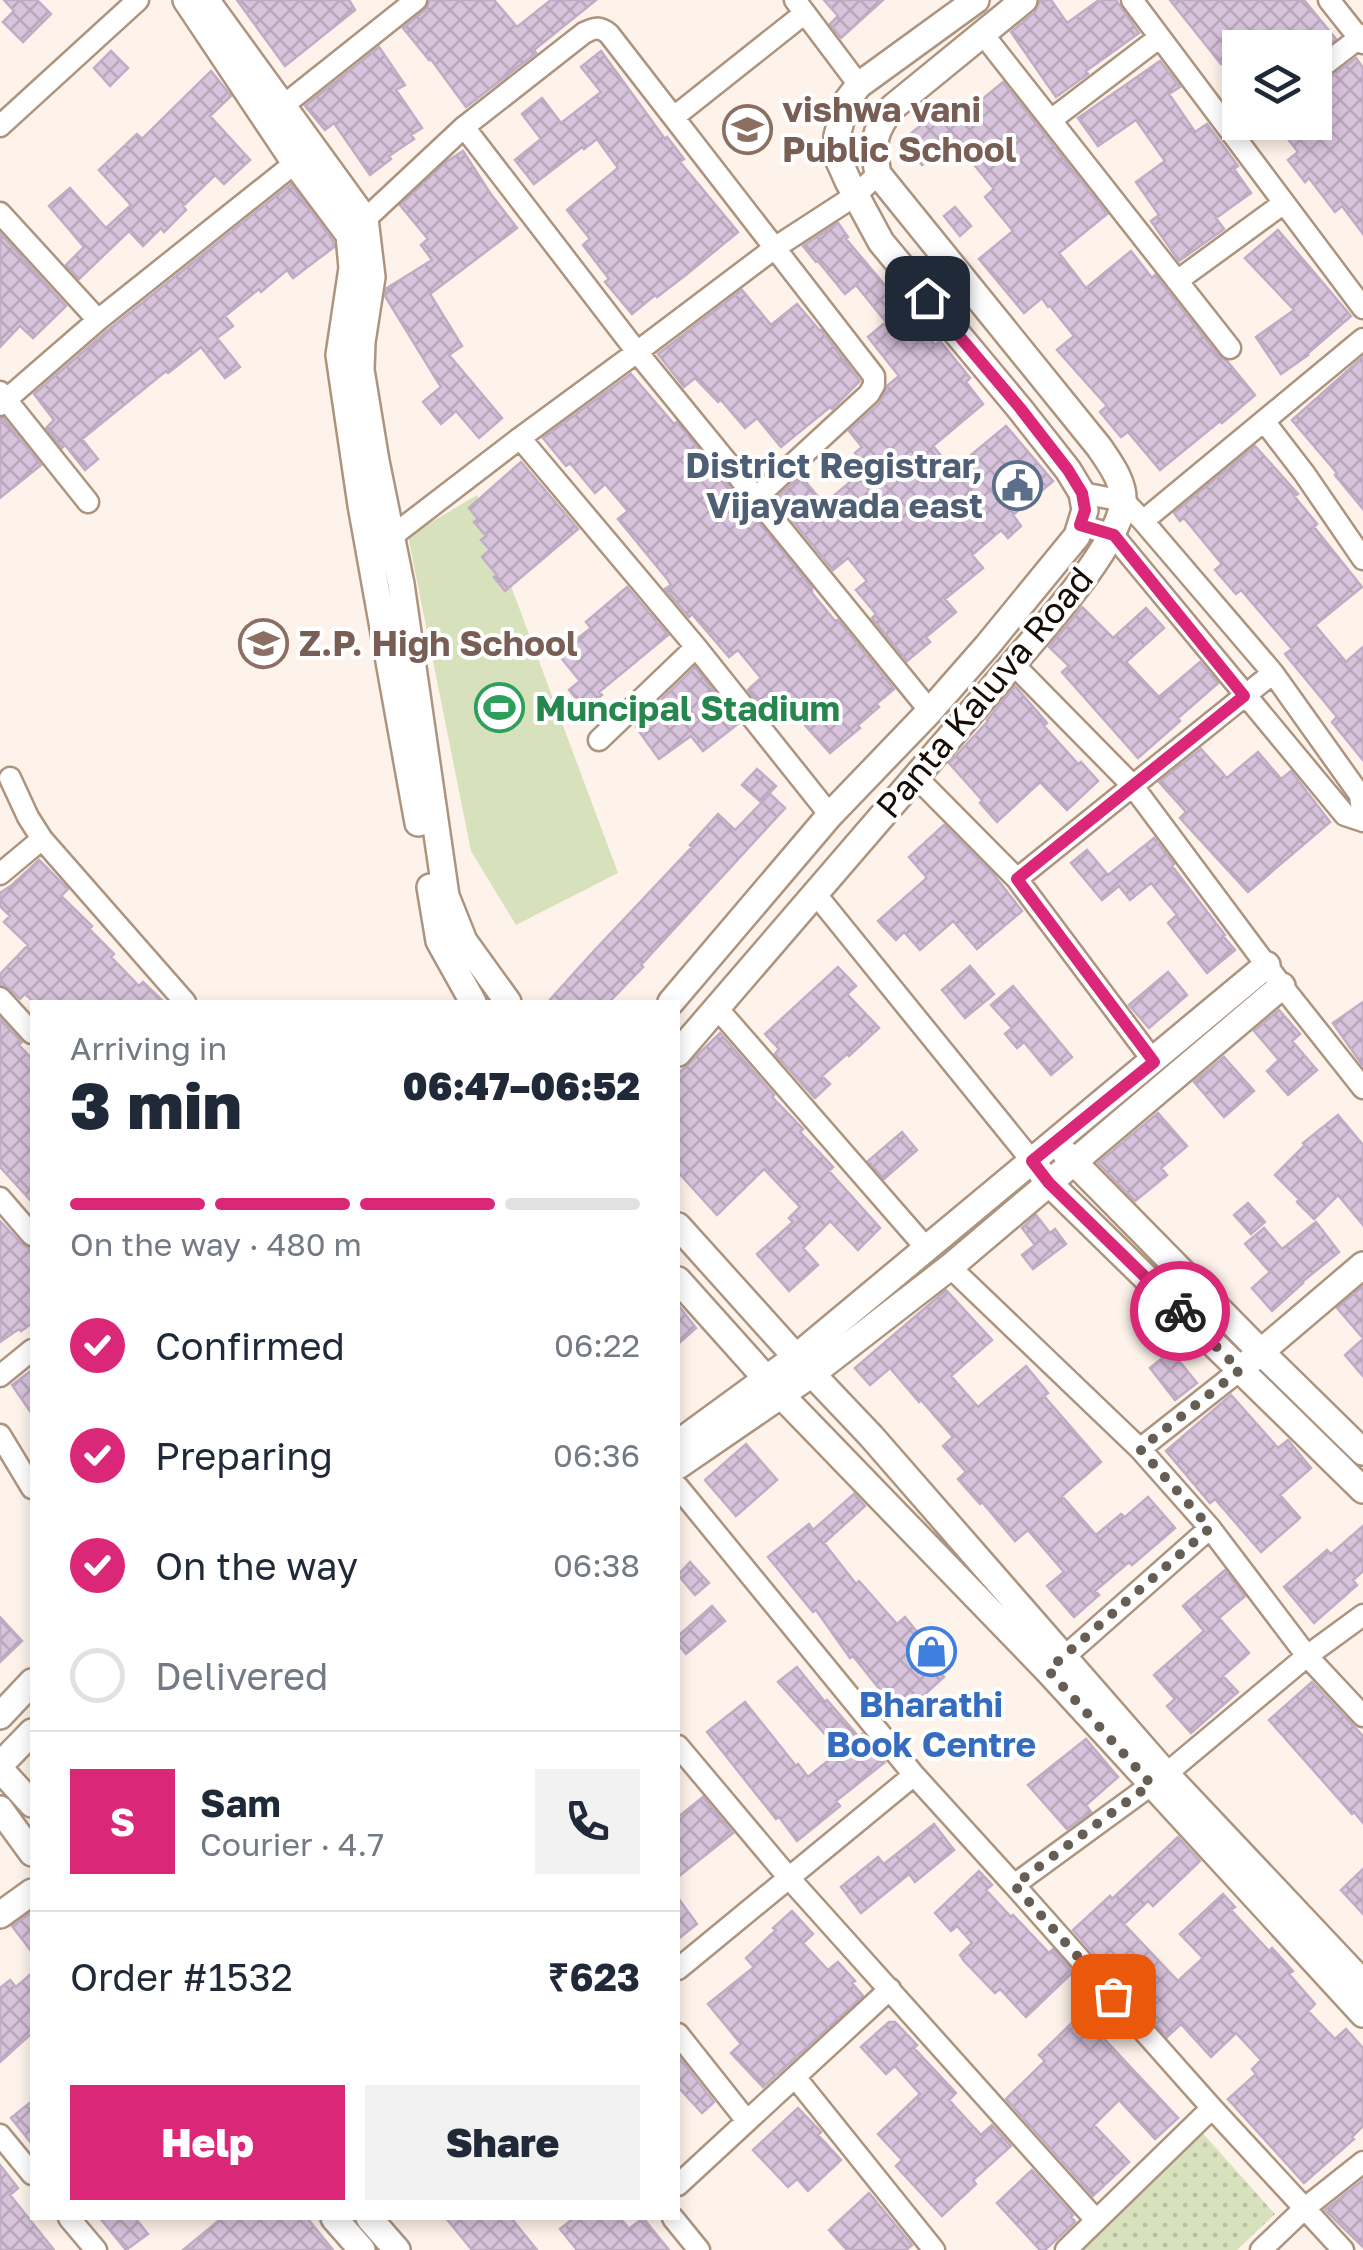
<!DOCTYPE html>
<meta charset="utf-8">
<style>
body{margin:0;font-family:"Golos Text",sans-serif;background:#f2f2f3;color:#1f2937;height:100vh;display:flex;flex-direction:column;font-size:38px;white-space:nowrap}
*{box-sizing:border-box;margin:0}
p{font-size:32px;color:#747a83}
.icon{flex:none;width:55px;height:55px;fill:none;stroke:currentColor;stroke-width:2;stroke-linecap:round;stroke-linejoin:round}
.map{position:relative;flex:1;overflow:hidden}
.panel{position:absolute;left:30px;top:1000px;width:650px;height:1220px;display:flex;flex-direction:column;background:#fff;border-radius:0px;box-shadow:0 5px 15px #0003}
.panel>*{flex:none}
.controls{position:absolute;left:1222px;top:30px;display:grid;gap:20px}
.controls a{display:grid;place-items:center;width:110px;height:110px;border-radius:0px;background:#fff;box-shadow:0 5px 15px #0003;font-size:50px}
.pin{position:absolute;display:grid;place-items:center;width:85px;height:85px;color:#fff;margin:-42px;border-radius:20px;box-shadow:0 5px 15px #0006}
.courier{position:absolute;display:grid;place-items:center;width:100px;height:100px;margin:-50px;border:8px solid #db2777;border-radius:50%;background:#fff;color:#222;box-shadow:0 2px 12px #0007}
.summary em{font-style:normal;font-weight:800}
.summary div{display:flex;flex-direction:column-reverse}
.summary{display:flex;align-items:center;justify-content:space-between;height:170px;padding:0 40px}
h1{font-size:65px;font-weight:800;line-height:75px}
.bar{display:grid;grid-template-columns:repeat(4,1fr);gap:15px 10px;align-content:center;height:120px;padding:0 40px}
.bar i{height:12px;border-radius:8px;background:#e0e1e3}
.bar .on{background:#db2777}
.bar p{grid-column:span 4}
.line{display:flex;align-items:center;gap:25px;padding:0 40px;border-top:2px solid #e0e1e3}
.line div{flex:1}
.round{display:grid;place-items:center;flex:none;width:105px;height:105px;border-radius:0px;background:#f2f2f3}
ol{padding:0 40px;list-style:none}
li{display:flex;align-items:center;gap:30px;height:110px}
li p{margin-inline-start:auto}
li .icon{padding:10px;border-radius:50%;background:#db2777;color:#fff;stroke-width:4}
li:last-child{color:#747a83}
li i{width:55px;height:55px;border:5px solid #e0e1e3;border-radius:50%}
.action{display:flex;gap:20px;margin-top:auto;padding:20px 40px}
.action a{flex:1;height:115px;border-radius:0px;background:#db2777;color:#fff;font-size:40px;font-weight:800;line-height:115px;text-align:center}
.action a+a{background:#f2f2f3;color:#1f2937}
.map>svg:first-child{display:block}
.green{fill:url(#green-dots)}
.pitch{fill:#d7e1bb}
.building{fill:url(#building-cross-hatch);stroke:#c1acc5;stroke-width:2.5}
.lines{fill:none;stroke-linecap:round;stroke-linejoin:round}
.minor-casing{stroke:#ad947f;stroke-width:25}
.tertiary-casing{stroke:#ad947f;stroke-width:30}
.minor{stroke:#fff;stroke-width:20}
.tertiary{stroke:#fff;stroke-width:25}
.done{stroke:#665d55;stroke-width:10;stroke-dasharray:0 18}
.route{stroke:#db2777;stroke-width:12}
.labels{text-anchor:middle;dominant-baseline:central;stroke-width:8;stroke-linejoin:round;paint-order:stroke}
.education-label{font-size:35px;font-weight:bold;fill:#785e54;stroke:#fff;text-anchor:start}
.service-label{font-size:35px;font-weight:bold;fill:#4e5e75;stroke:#fff;text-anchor:end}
.street-label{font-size:35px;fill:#150c05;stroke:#fff}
.leisure-label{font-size:35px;font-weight:bold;fill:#27864d;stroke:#fff;text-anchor:start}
.shop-label{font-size:35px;font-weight:bold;fill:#366cbe;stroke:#fff}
</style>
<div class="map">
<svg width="1363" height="2250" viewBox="0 0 1363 2250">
<defs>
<pattern id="green-dots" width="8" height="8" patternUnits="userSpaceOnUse" patternTransform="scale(2.5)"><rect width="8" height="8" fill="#d7e1bb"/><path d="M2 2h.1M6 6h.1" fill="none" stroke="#b8c09f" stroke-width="1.8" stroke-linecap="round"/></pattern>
<pattern id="building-cross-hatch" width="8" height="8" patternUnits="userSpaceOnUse" patternTransform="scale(2.5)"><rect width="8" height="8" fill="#d8c3dc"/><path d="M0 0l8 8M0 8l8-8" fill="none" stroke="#b8a6bb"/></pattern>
</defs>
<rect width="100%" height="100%" fill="#fdf3ea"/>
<path class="green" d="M1199,2129L1275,2214L1237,2250H1076Z"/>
<path class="pitch" d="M477,495L618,873L516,925L471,851L408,536Z"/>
<path class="building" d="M4,0H37L51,14L23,42L3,22L14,11Z
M237,0H349L355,10L285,66Z
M430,0H494L517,27L551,0H596L534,50L536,53L466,107L430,58L429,60L403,28L425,10Z
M824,0H883L841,38L830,24L838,16Z
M1040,0H1051L1067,23L1099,0H1116L1139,33L1086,71L1088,74L1056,97L1011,32L1035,12Z
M1170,0H1304L1336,39L1315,55V48H1240V71L1229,58L1221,64Z
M379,47L405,85L396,90L422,128L411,135L414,139L389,156L391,159L370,175L334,123L325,130L305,106Z
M111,51L128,68L110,86L94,68Z
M601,51L665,139L667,137L684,159L680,162L738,232L687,274L657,297L655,295L632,314L605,282L609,279L583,245L590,239L567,210L618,168L597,139L584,149L582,147L534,184L515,160L541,139L522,114L542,98L561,123L601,92L581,67Z
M1356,58L1363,68V234L1342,206L1335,212L1309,178L1305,182L1288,160L1298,152L1275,122H1315V86L1323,83Z
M1160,61L1180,87L1169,94L1195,132L1207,124L1238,166L1234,169L1251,193L1216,218L1224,229L1179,261L1151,221L1159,215L1136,182L1165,161L1136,120L1098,146L1078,118Z
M211,71L231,96L210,116L250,160L224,184L215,175L183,206L186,210L164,232L161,228L143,246L129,231L79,279L66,265L84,247L49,206L70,188L106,228L131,205L99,170L137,134L142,139Z
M1003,82L1107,214L1059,253L1086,288L1131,251L1152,278L1155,275L1219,356L1227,361L1255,395L1222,423L1220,421L1160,470L1128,432L1121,437L1100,412L1107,406L1057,350L1074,336L1050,306L1048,307L1042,298L1024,313L979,259L1013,231L985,197L994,189L953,139L922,165L902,141L944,106L956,121Z
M463,151L490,193L517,228L430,294L462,346L449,355L502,418L479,438L456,411L441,424L423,402L441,387L385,296L387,288L432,260L421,245L428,239L400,205L446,162Z
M291,184L333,241L334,247L293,278L287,270L261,292L259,289L225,316L233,326L217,338L240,367L225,378L201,347L168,373L166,371L82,439L98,459L85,470L65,445L62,448L46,428L54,420L34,394L107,331Z
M955,207L971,226L960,236L944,216Z
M838,223L848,237L846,239L935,345L940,341L970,378L966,382L983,404L933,446L953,470L1006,426L1053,481L1013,515L1021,526L1008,538L1001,530L972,555L983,568L945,599L956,612L926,637L930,642L907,661L872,618L876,614L856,590L867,581L848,558L833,570L775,499L801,476L824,504L856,477L854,475L866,466L855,453L862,447L849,431L879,404L888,385L899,376L868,337L886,322L856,285L845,294L818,261L816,262L803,246Z
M1278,230L1351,316L1307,354L1308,355L1281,374L1256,337L1294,310L1245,258Z
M0,233L66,306L33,338L20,326L0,347Z
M742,290L771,325L797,304L820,331L821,330L860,381L832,409L830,407L781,447L757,418L745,428L721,400L718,402L695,378L684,387L658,354Z
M1363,357V509L1335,475L1337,473L1292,420Z
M631,374L674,424L677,422L812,588V593L835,621L838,620L894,689L876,704L879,707L858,725L860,728L830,753L794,713L786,720L772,703L768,707L764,702L760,705L748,690L761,678L738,650L729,657L692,614L689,617L665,589L671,585L668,580L618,519L628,511L605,484L595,493L570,463L566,466L543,438Z
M0,418H3L41,465L0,498Z
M1255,446L1298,494L1294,496L1317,524L1314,527L1362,587L1315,625L1346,662L1363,647V760L1332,722L1337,717L1285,654L1292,649L1241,590L1236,594L1215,570L1222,564L1184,518L1180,521L1174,513Z
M521,462L578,529L505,591L494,577L497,575L482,557L490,550L481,540L486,536L474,522L478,519L469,508Z
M627,587L668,635L599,692L602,695L585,709L569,690L580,681L558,654L591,628L586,622Z
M1082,607L1113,638L1146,608L1164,628L1126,662L1159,697L1200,662L1218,683L1178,718L1180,721L1138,758L1062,672L1069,666L1049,647Z
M695,667L739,723L703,751L691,736L659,759L636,727L667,705L662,699Z
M1015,686L1047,723L1044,726L1078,764L1081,762L1098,781L1067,810L1040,782L997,822L980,803L982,800L949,763L988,721L987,720Z
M1201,749L1227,778L1258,752L1281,779L1291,771L1330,822L1248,892L1180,818L1186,812L1159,782Z
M757,769L776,786L761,802L742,785Z
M770,794L785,808L641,965L643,967L609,1002H548L593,952L692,847L690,845L718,814L735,830Z
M944,825L994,875L1022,911L977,949L953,921L920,950L904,932L896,940L878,921L927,878L909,857Z
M1154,838L1174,864L1172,866L1225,935L1223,936L1235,950L1207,973L1168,923L1177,915L1151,883L1130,900L1119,886L1102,900L1071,863L1087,850L1108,875Z
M39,860L68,889L61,896L92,926L89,929L114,954L111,957L139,986L143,982L164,1002H34L25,994L20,999L9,988L0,985V974L28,945L4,922L10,916L0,906V893L12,885Z
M970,966L994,994L965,1018L942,990Z
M838,967L856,986L847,994L879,1028L849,1056L847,1054L822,1076L830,1084L815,1098L775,1054L779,1049L765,1034Z
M1168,972L1187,995L1149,1028L1129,1005Z
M1013,986L1072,1057L1051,1075L1024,1042L1017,1048L1005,1034L1012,1028L991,1005Z
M1363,1002V1066L1333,1023Z
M1279,1010L1300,1034L1292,1041L1317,1070L1288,1095L1267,1071L1279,1060L1254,1031Z
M0,1018L22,1042L19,1045L32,1059V1202L0,1167Z
M720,1033L774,1095L772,1097L803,1129L800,1132L833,1167L829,1171L880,1228L858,1250L830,1221L803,1248L818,1265L789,1291L757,1254L793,1222L789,1218L800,1207L764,1169L717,1215L678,1172V1074Z
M1224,1057L1254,1091L1224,1117L1194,1082Z
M1158,1113L1187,1146L1161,1168L1167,1175L1135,1201L1098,1163Z
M1338,1115L1363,1145V1225L1338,1195L1314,1219L1297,1202L1299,1199L1275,1175L1305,1145L1303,1143Z
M902,1132L917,1150L884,1179L868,1161Z
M1248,1203L1265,1222L1251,1234L1234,1215Z
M1036,1215L1050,1233L1055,1229L1066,1244L1033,1269L1022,1255L1035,1245L1022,1228Z
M0,1221L22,1244L32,1250V1323L21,1331L19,1329L0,1342Z
M1316,1222L1339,1252L1302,1282L1303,1283L1272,1311L1252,1288L1270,1272L1245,1244L1264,1228L1282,1249Z
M1363,1286V1338L1337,1308Z
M946,1290L992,1340L951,1376L978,1407L1026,1366L1048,1393L1044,1396L1101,1462L1062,1496L1096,1535L1121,1514L1125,1517L1148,1497L1175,1528L1132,1565L1129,1562L1095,1591L1099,1595L1074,1617L1047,1586L1064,1572L1028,1530L1015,1541L982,1502L980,1504L958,1479L966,1472L943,1446L953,1437L921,1400L919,1402L890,1368L870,1385L855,1368Z
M678,1305L696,1328L678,1344Z
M1363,1339V1376L1345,1355Z
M1171,1351L1197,1383L1175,1400L1150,1368Z
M32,1370V1414L12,1385Z
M1231,1395L1278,1448L1288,1440L1311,1468L1280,1495L1300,1518L1261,1552L1215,1499L1210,1503L1166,1451Z
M746,1444L777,1480L736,1516L705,1480Z
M854,1494L865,1506L824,1543L856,1584L859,1581L897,1624L905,1617L926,1643L919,1648L944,1677L901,1716L853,1656L850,1658L816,1610L813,1612L768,1557L809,1524L813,1530Z
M1363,1526V1571L1353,1580L1357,1585L1314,1623L1284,1587L1327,1550L1331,1554Z
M690,1562L709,1583L695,1595L678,1575Z
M1225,1570L1245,1596L1219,1618L1249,1653L1223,1676L1238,1692L1191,1733L1167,1706L1175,1699L1154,1675L1204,1631L1183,1606Z
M712,1606L725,1621L686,1654L678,1644V1636Z
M0,1617L22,1641L0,1662Z
M797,1667L825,1702L827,1700L859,1737L862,1734L885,1762L836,1801L840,1806L797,1841L779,1817L776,1819L707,1732L745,1702L796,1766L798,1764L808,1777L840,1751L778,1682Z
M1312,1682L1363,1736V1823L1354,1812L1352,1814L1269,1720Z
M1086,1739L1118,1777L1086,1805L1091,1812L1067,1829L1028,1785Z
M703,1797L733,1833L678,1877V1817Z
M934,1824L954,1850L915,1882L909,1874L861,1913L841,1887L878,1857L884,1864Z
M1178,1837L1200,1861L1153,1906L1148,1901L1124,1924L1178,1981L1203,1958L1180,1934L1223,1894L1235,1907L1231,1910L1269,1951L1272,1948L1293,1971L1289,1974L1315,2004L1308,2011L1335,2039L1346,2029L1363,2048V2126L1352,2137L1354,2139L1304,2183L1228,2099L1256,2074L1252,2069L1261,2060L1236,2033L1211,2057L1181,2024L1167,2037L1073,1930L1110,1896L1112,1899Z
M1363,1869V1914L1341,1890Z
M979,1871L992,1885L986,1890L1011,1917L1013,1915L1049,1953L1053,1949L1073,1972L1026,2017L1000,1989L995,1993L964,1961L960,1955L972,1943L957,1926L951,1931L935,1913Z
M678,1898L697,1924L678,1939Z
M792,1911L813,1934L803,1943L828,1970L838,1962L855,1981L852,1983L863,1996L763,2087L731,2053L741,2044L708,2004L754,1967L746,1958L776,1930L773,1928Z
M32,1912V1952L12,1926Z
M32,1973V2033L0,2062V1988L10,1980L16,1987Z
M1081,2014L1178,2118L1155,2139L1119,2100L1094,2125L1129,2162L1093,2196L1006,2099L1045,2061L1039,2055Z
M889,2022H895L917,2045L914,2048L956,2093L949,2100L981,2135L992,2125L1011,2146L973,2180L976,2184L942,2216L896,2166L902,2160L878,2134L920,2094L895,2066L886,2074L861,2047Z
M678,2056L714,2102L702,2113L678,2087Z
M32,2101V2144L11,2118Z
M798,2108L821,2132L818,2135L841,2160L808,2191L797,2179L788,2187L753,2150Z
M0,2165L18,2188L10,2195L54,2250H0Z
M1032,2170L1073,2215L1071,2217L1075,2222L1045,2250H1040L997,2203Z
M1363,2180V2247L1325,2210Z
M869,2193L912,2245L906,2250H847L829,2230Z
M100,2218H135L148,2234L126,2250Z
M222,2218H307L333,2250H183Z
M446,2218H511L537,2250H472Z
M574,2218H620L629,2229L643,2218L669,2250H577L560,2229Z"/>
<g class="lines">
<defs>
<path id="minor" d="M795,0L859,85
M1132,0L1363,308
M1329,0L1363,43
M982,33L1230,348
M1315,72L1363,35
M284,105L416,0
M674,117L805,13
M1051,120L1160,37
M0,126L138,0
M464,127L637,352L776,247L856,195L878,174
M1233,135L1250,122
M0,213L98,320
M357,227L464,127L584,33C594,28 599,26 609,34L874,376V385L869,394L756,498
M1177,281L1284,203
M0,392L88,502
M0,405L98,320L295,163
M1264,421L1304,473L1363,559
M1082,493L1124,501L1143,521L1273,673L1360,795L1363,820
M1143,521L1363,339
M1080,525L1113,535L1345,815L1363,821
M391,537L520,438
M1013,664L1132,785L1282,986L1363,1088
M599,740L696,647
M915,776L1017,879L1154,1062
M10,778L28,817L42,839L185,1002
M830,815L696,647L520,438L637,352L930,711
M0,874L42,839
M1017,879L1273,673
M814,892L1032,1161
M0,998L32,1033
M716,1007L927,1249
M0,1198L32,1235
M950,1267L1140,1449L1210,1528L1307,1656L1363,1716
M0,1376L32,1350
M0,1435L32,1488
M1140,1449L1240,1370
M678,1487L914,1775L678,1969
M1054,1666L1210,1528
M678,1746L789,1878L1096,2220
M914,1775L1014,1885
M678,2034L747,2121
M795,2077L934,2250
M0,2135L32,2174
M678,2185L890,1989
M69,2218L96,2250
M673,2218L699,2250
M1066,2250L1212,2108
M1261,2250L1305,2208L1363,2162
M1343,2250L1212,2108L1014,1885L1166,1774L1307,1656L1363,1615"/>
<path id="tertiary" d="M186,0L295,163L349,235L352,268L339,355L361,505L418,823
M206,0L365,219L372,277L362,342L361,370L376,461L401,584L446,896L464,941L508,1002
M430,887L439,941L473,1002
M671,1002L830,815L930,711L987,646L1077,536L1085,510L1082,493L1068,470L1020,409L881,242L848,181L839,161L837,136L846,102L859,85L976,0
M678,1053L1013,664C1043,628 1117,548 1123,503C1125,483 1110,463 1099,447L878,174C872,143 873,132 893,107L1024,0
M1065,1153L1261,1352L1363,1452
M1039,1170L1049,1183L1363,1490
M678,1226L796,1357L871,1436L1166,1774L1363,1983
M678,1280L780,1394L1048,1671L1363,2014
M1249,1362L1363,1265
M678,1443L796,1357L1267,965
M678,1466L812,1374L950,1267L1282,986
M0,1716L32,1682
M0,1765L32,1732
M0,1769L32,1804
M0,1809L32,1853
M0,1915L32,1892
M334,2218L362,2250
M369,2218L397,2250"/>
</defs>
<use href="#minor" class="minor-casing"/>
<use href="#tertiary" class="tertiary-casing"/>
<use href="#minor" class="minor"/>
<use href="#tertiary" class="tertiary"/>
</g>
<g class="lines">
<path class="done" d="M1113,1996L1014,1885L1151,1784L1048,1670L1210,1528L1140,1449L1240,1370L1180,1311"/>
<path class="route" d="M927,298L1020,408L1068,470L1082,493L1085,510L1080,525L1114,535L1244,696L1017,879L1154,1062L1032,1161L1049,1183L1180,1311"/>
</g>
<defs>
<symbol id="school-ring" viewBox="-11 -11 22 22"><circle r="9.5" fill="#fff" stroke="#8d6e63" stroke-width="1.5"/><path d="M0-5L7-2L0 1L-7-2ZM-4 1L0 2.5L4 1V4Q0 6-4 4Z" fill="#8d6e63"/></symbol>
<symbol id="civic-ring" viewBox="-11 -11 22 22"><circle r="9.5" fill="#fff" stroke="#5c6f8a" stroke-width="1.5"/><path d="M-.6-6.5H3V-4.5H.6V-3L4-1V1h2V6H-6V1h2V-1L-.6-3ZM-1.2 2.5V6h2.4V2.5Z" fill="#5c6f8a"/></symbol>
<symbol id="stadium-ring" viewBox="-11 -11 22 22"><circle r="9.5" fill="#fff" stroke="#2e9e5b" stroke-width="1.5"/><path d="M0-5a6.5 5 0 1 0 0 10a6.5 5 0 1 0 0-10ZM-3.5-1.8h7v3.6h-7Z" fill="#2e9e5b"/></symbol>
<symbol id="shop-ring" viewBox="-11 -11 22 22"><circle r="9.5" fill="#fff" stroke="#3f7fe0" stroke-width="1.5"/><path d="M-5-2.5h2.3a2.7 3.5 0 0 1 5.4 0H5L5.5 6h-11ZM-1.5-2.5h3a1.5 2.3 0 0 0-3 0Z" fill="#3f7fe0"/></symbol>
</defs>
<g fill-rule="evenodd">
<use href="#school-ring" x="720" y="102" width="55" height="55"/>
<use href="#civic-ring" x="990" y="458" width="55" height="55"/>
<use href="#school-ring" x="236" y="616" width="55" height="55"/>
<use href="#stadium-ring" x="472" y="680" width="55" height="55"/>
<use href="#shop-ring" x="904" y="1624" width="55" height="55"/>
</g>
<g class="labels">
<g class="education-label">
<text x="782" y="109">vishwa vani<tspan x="782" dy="40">Public School</tspan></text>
<text x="299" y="643">Z.P. High School</text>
</g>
<g class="service-label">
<text x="983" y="465">District Registrar,<tspan x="983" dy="40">Vijayawada east</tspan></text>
</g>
<g class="street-label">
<text transform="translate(984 692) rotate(-50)">Panta Kaluva Road</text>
</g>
<g class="leisure-label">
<text x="535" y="708">Muncipal Stadium</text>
</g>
<g class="shop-label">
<text x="931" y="1704">Bharathi<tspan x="931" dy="40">Book Centre</tspan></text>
</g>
</g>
</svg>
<div class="controls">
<a><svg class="icon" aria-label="layers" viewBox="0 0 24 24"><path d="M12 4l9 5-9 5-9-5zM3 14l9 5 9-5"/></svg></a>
</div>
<div class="pin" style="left:1113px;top:1996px;background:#ea580c"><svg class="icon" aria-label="bag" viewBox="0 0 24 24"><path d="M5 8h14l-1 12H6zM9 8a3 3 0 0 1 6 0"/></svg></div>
<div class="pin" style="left:927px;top:298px;background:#1f2937"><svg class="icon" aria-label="home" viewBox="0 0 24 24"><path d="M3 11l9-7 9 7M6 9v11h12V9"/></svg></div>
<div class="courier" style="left:1180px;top:1311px"><svg class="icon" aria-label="bike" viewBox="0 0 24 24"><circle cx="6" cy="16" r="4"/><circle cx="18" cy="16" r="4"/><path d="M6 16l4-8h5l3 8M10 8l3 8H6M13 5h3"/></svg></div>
<section class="panel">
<div class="summary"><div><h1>3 min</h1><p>Arriving in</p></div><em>06:47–06:52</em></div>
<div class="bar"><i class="on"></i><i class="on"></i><i class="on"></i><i></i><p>On the way · 480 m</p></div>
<ol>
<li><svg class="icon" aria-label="check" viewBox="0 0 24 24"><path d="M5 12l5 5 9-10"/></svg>Confirmed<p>06:22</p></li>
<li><svg class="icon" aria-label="check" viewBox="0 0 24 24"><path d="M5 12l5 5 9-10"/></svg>Preparing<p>06:36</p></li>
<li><svg class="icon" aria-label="check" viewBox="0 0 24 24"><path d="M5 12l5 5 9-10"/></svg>On the way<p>06:38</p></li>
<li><i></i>Delivered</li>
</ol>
<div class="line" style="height:180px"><b class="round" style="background:#db2777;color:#fff">S</b><div><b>Sam</b><p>Courier · 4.7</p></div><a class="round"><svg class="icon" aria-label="phone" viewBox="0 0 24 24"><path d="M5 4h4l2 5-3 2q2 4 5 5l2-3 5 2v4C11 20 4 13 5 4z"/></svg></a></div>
<div class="line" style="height:130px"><div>Order #1532</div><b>₹623</b></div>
<div class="action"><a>Help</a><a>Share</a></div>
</section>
</div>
